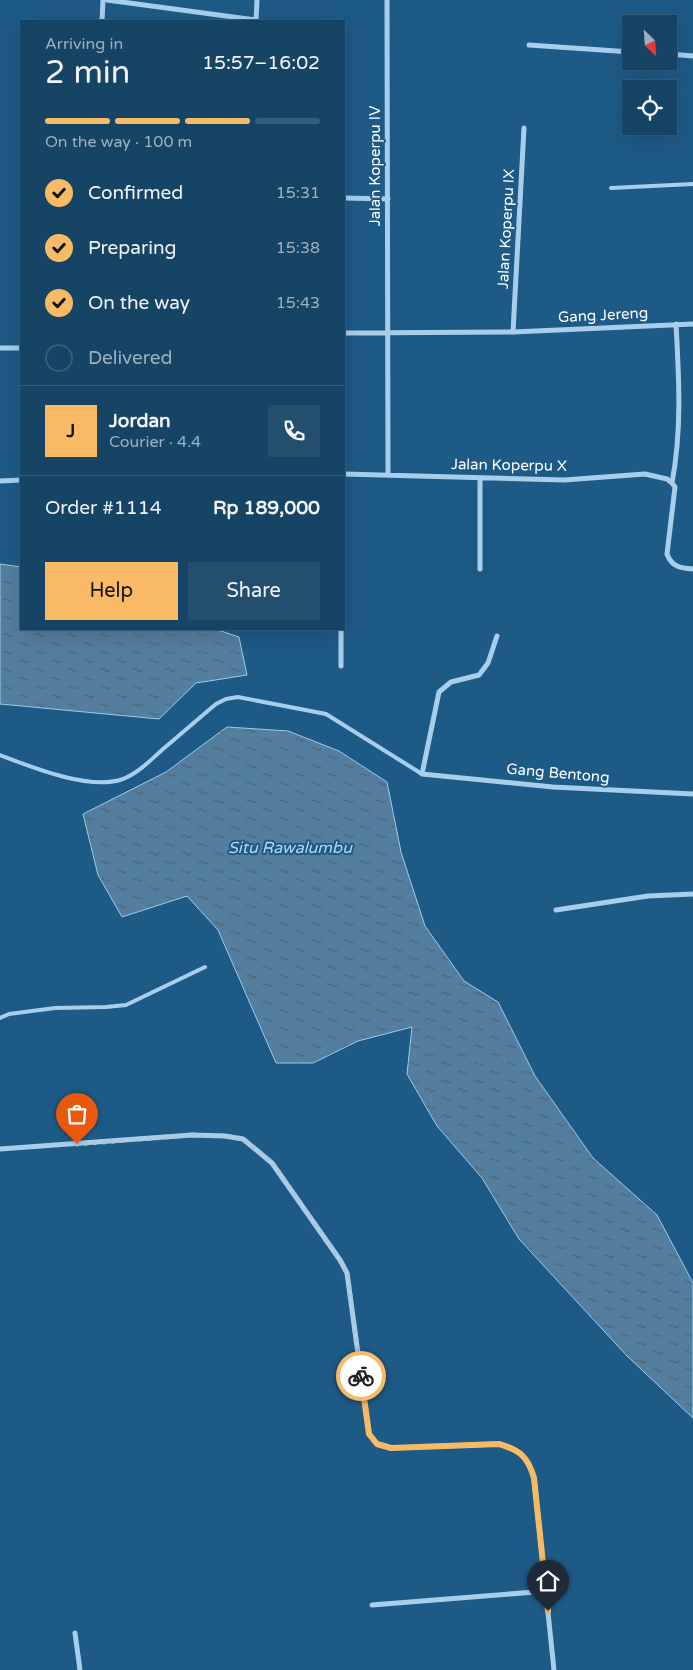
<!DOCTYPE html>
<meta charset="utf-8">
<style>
body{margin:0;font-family:"Varela Round",sans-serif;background:#234e6d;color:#f1f3f6;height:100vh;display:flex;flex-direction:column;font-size:19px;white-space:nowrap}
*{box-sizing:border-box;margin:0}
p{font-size:16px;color:#9eb0bf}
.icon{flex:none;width:28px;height:28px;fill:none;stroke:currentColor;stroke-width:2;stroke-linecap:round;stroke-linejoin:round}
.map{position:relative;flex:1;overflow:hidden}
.side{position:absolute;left:20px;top:20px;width:325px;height:610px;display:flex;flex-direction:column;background:#164464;border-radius:0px;box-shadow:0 5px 20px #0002,0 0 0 1px #355c78}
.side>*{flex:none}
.needle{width:32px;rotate:155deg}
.fabs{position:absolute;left:622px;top:15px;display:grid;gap:10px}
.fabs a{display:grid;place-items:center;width:55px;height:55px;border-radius:0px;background:#164464;box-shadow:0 5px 20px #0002,0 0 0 1px #355c78;font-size:25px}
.pin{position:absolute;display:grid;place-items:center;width:42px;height:42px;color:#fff;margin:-51px -21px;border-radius:50% 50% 50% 0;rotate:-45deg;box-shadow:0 0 5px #0007}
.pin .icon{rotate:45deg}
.courier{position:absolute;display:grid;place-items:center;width:50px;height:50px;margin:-25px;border:4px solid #f9ba66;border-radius:50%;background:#fff;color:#222;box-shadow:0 1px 6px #0007}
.headline em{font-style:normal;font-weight:600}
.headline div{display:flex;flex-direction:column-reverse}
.headline{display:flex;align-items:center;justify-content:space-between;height:85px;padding:0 25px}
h1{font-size:32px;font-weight:600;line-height:38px}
.bar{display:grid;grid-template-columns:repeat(4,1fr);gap:8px 5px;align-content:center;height:60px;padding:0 25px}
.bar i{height:6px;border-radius:4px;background:#355c78}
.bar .selected{background:#f9ba66}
.bar p{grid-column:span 4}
.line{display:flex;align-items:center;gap:12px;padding:0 25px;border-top:1px solid #355c78}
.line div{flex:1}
.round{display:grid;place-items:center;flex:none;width:52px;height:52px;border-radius:0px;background:#234e6d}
ol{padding:0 25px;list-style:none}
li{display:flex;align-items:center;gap:15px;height:55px}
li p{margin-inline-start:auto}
li .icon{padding:5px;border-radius:50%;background:#f9ba66;color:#111;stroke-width:4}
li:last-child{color:#9eb0bf}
li i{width:28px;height:28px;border:2px solid #355c78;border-radius:50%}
.cta{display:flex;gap:10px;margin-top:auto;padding:10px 25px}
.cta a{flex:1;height:58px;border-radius:0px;background:#f9ba66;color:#111;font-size:20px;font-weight:600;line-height:58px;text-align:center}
.cta a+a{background:#234e6d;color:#f1f3f6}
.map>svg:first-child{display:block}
.water{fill:url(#water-ripples);stroke:#9accec}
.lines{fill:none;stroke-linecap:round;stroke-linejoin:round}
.lane{stroke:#a7cfeb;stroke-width:4}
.street{stroke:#a7cfeb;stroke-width:5}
.done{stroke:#b0c5d5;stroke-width:5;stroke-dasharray:0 9}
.route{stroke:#f9ba66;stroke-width:6}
.labels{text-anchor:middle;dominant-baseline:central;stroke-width:4;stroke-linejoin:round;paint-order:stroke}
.street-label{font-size:15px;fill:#fff;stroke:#1e5a86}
.water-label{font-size:16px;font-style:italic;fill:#b3d8f2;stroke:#1e5a86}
</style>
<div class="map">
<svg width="693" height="1670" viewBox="0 0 693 1670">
<defs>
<pattern id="water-ripples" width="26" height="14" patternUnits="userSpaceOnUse" patternTransform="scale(1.25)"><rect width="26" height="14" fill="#537e9d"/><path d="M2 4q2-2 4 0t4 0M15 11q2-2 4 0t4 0" fill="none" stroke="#506574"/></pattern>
</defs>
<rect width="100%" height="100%" fill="#1e5a86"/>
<path class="water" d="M0,564L21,567V629H215L239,637L247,675L196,683L159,719L0,704Z
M227,727L288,731L339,751L387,782L401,852L425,926L464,981L498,1002L535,1076L593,1158L657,1215L693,1283V1418L627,1356L519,1239L482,1178L437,1126L407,1074L412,1027L358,1041L313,1063H276L218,930L187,896L122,917L98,875L83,814L166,772Z"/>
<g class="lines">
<path class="lane" d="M611,188L693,184
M0,755C31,767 90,791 123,779C138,773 151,760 163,749C181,734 198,719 216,704L226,699L238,697L326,714L422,774
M0,1018L9,1014L55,1008L106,1007L126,1005L205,967"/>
<path class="street" d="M107,0L256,20
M387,0L388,475
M102,21L103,0
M256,21L257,0
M529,45L631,52
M669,54L693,56
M344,198L388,199
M513,332L524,128
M344,333L513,332L693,324
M0,348H21
M344,474L564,480L645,474L667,479L672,483
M480,478V569
M0,481L21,480
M672,483C682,430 679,378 676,324
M672,483L675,487L667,554C672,567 680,568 693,569
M497,636L488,663L479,675L451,682L439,692L422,774L553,787L693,794
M341,666V629
M556,910L648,896L693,894
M0,1149L192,1135L225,1136L243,1139L272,1163L340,1260L347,1273L369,1434L377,1444L391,1448L499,1444C520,1450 528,1457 534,1478L554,1670
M372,1605L547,1591
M75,1633L80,1670"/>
</g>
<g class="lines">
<path class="done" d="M77,1144L192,1135L225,1136L243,1139L272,1163L340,1260L347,1273L361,1376"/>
<path class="route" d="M361,1376L369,1434L377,1444L391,1448L499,1444C520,1450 528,1457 534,1478L548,1611"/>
</g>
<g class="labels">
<g class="street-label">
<text transform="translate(375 166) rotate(-90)">Jalan Koperpu IV</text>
<text transform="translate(506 229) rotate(-87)">Jalan Koperpu IX</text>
<text transform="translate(603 315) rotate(-3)">Gang Jereng</text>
<text transform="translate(509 465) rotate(1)">Jalan Koperpu X</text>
<text transform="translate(558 773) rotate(5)">Gang Bentong</text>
</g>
<g class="water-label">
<text x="290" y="848">Situ Rawalumbu</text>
</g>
</g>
</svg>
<div class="fabs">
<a><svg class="needle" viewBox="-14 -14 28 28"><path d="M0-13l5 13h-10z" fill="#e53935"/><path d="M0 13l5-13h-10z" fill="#9eb0bf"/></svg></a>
<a><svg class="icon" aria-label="locate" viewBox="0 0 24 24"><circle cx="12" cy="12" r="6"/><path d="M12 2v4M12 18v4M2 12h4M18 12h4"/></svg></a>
</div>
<div class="pin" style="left:77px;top:1144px;background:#ea580c"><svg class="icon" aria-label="bag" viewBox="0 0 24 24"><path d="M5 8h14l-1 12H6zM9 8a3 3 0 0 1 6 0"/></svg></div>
<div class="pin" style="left:548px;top:1611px;background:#1f2937"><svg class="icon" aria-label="home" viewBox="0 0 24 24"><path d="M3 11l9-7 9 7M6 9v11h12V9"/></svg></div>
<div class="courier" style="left:361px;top:1376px"><svg class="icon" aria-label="bike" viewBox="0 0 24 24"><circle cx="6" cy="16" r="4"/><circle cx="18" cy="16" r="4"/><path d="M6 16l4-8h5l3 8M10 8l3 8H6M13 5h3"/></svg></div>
<section class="side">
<div class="headline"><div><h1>2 min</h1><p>Arriving in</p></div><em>15:57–16:02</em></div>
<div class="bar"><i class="selected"></i><i class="selected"></i><i class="selected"></i><i></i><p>On the way · 100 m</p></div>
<ol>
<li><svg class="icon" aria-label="check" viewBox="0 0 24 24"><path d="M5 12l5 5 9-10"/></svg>Confirmed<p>15:31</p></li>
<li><svg class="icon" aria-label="check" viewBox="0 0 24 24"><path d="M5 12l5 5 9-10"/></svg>Preparing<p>15:38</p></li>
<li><svg class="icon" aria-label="check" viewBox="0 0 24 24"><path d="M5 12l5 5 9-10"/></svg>On the way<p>15:43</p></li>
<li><i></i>Delivered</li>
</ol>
<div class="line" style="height:90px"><b class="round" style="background:#f9ba66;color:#111">J</b><div><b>Jordan</b><p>Courier · 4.4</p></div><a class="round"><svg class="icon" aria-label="phone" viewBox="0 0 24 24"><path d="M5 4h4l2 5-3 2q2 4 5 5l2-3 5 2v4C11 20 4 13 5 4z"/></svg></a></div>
<div class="line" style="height:65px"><div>Order #1114</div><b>Rp 189,000</b></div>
<div class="cta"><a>Help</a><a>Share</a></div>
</section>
</div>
